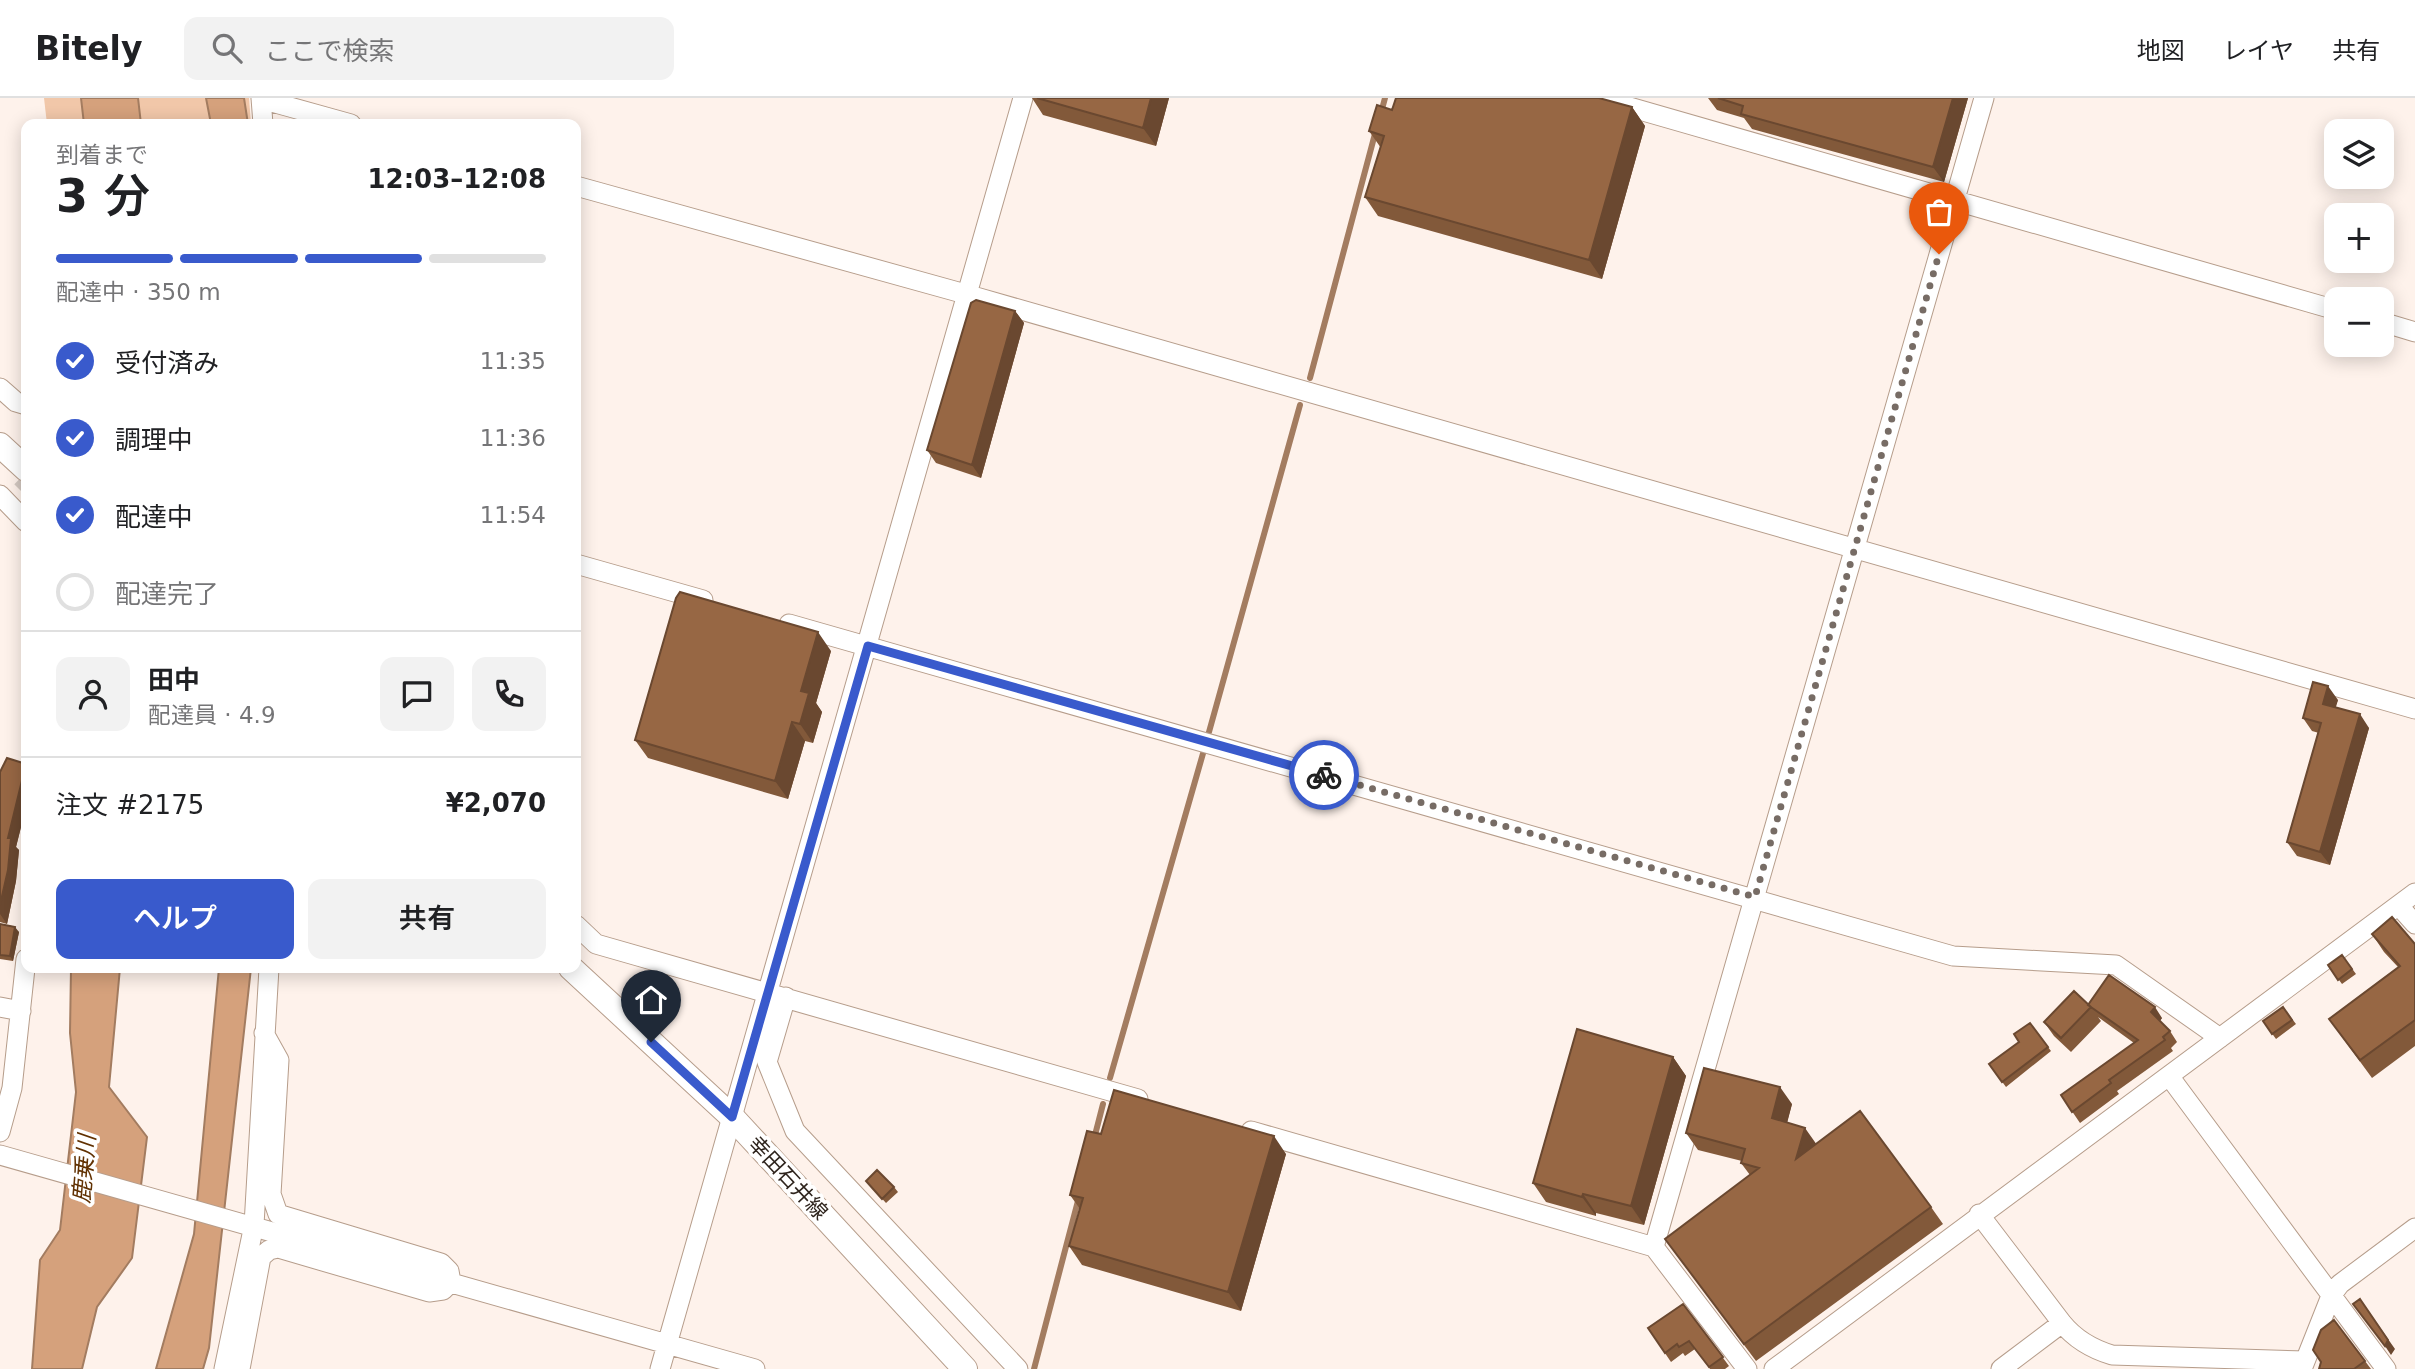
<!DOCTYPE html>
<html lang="ja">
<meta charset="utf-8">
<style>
body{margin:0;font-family:"DejaVu Sans","Noto Sans JP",sans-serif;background:#f2f2f2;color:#202124;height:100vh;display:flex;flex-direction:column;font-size:26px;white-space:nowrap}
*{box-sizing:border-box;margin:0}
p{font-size:23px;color:#757577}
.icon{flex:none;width:38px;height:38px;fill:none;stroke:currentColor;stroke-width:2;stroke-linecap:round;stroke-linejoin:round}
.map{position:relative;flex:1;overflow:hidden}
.sheet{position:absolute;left:21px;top:21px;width:560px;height:854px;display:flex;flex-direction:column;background:#fff;border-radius:14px;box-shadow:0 4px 18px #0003}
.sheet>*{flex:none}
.fabs{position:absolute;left:2324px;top:21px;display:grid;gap:14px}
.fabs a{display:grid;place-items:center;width:70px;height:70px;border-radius:14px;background:#fff;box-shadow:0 4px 18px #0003;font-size:35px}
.pin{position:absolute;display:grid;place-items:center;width:60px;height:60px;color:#fff;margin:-72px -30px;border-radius:50% 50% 50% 0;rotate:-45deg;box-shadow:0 0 7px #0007}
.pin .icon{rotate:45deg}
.courier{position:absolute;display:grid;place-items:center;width:70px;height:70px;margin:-35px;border:5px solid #395acc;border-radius:50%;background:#fff;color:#222;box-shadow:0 2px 9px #0007}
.headline em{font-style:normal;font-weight:600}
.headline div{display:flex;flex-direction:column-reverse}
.headline{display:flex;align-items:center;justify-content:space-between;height:119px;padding:0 35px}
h1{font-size:46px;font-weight:600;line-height:52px}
.bar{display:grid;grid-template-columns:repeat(4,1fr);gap:10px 7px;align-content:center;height:84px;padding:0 35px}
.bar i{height:9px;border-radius:5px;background:#e0e0e0}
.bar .active{background:#395acc}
.bar p{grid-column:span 4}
.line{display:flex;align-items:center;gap:18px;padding:0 35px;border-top:2px solid #e0e0e0}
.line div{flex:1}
.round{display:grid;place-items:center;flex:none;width:74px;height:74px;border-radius:14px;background:#f2f2f2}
ol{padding:0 35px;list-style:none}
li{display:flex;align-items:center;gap:21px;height:77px}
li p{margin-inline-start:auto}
li .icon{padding:7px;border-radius:50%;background:#395acc;color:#fff;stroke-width:4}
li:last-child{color:#757577}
li i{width:38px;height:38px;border:4px solid #e0e0e0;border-radius:50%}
.action{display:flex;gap:14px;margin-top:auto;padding:14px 35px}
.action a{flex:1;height:80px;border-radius:14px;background:#395acc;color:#fff;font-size:28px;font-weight:600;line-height:80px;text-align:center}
.action a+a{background:#f2f2f2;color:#202124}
header{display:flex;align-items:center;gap:42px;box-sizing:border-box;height:98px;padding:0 35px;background:#fff;border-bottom:2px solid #e0e0e0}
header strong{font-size:33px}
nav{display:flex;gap:38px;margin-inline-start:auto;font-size:24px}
.search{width:490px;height:63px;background:#f2f2f2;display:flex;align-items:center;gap:18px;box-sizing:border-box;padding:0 24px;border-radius:14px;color:#757577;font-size:26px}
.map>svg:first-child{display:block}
.green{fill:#f1c7a9}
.water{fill:#d5a17c;stroke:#a37c60;stroke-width:2}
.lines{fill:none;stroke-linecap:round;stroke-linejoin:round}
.stream{stroke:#a37c60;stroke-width:6}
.minor-tunnel{stroke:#d4c9c2;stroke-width:19;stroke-dasharray:19 10;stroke-linecap:butt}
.minor-casing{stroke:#b69d8b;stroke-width:21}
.major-casing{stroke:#b69d8b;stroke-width:26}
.minor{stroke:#fff;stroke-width:19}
.major{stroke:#fff;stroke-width:24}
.wall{fill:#82593a}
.shaded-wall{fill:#6a4830}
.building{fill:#976744;stroke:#6a4830;stroke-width:2}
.done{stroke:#776c65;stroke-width:7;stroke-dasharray:0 12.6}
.route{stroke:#395acc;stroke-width:9}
.labels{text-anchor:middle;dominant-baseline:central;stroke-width:7;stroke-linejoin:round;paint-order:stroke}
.street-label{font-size:21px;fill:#2e241d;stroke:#fff}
.water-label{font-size:23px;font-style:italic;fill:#613102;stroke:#fff}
</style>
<header>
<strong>Bitely</strong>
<div class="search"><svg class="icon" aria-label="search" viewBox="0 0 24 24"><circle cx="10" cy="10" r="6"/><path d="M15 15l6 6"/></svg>ここで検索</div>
<nav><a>地図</a><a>レイヤ</a><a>共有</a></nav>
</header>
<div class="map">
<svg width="2415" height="1271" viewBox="0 0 2415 1271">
<rect width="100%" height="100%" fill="#fef2eb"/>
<path class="green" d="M44,0H249L251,26H47Z"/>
<path class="water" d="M81,0H138L141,26H84Z
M206,0H244L248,26H211Z
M71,870H120L109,989L147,1039L132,1160L97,1209L82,1271H32L40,1162L60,1132L76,994L70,935Z
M219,870H251L209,1250L203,1271H156L194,1136Z"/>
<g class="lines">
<path class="stream" d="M1381,15L1385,0
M1310,280L1376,32
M1209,634L1300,307
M1110,980L1204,652
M1094,1041L1103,1006
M1034,1271L1079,1099"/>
<path class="minor-tunnel" d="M21,393L26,388"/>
<defs>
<path id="minor" d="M261,0L263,26
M1598,0L2336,212
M261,1L351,26
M576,88L969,197L2415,611
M2382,224L2415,234
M0,290L16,304L26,307
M0,397L26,424
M576,466L703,502
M789,526L1953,858L2116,867L2220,940
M2399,808L2415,826
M576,827L596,846L1138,1001
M786,899L767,964L795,1033L1018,1271
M0,909L21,913
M2169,978L2386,1271
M1251,1033L1654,1149L1747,1271
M0,1034L12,990L26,861
M0,1057L755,1271
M1979,1116L2062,1225C2075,1241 2092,1251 2112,1257L2305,1263
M1654,1149L1984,0
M224,1271L254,1127L269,870
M240,1271L261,1159L269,1152L278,1150L429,1194L443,1192L451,1184L449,1173L441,1165L278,1116L271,1096L279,962L264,935
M660,1271L1023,0
M1774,1271L2415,795
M2001,1271L2062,1225
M2302,1271L2331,1198L2340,1186L2415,1130"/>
<path id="major" d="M0,347L26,371
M571,870L732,1019L965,1271"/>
</defs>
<use href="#minor" class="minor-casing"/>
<use href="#major" class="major-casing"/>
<use href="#minor" class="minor"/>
<use href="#major" class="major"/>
</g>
<path class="wall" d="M1032,0H1169L1156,48L1043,17Z
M1708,0H1968L1944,84L1752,31L1744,20L1717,12Z
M1632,9L1645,28L1602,181L1378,118L1365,99L1381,50L1369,33L1392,12Z
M1015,213L1024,225L981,380L936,365L927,352Z
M831,553L816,605L822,614L813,645L805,643L788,701L648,660L635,642Z
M2338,602L2335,609L2369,630L2330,767L2297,758L2287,744L2319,635L2312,633L2303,620Z
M26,666V709L16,749L19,752L16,783L7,826L0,824V674Z
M0,826L19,834L13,863L0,861Z
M2372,836L2415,846V948L2372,980L2329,921L2398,869L2384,854Z
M2342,857L2356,876L2342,886L2328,867Z
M2088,906L2162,920L2160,923L2170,933L2177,944L2171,950L2173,953L2117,993L2119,996L2080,1025L2061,997L2134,945L2098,919L2101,923L2071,954L2054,938L2044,924Z
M2283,909L2296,926L2276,941L2263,923Z
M2030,925L2051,953L2006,989L1989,966L2019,944Z
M1673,959L1686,978L1644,1127L1596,1115V1118L1546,1104L1533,1085Z
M1792,1006L1787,1024L1816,1046L1931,1109L1943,1126L1756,1263L1665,1141L1750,1077L1741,1065L1742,1063L1698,1052L1686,1035Z
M1101,1036L1286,1056L1241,1213L1082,1167L1069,1148L1080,1111L1070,1097Z
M866,1083L894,1089L898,1094L886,1105Z
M1683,1206L1729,1268L1725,1271H1710L1695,1251L1685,1258L1683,1255L1671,1264L1648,1230Z
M2334,1222L2371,1271H2319Z"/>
<path class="shaded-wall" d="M1151,0H1169L1156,48L1143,30Z
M1953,0H1968L1944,84L1933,69Z
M1632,9L1645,28L1602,181L1589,162Z
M1015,213L1024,225L981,380L972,367Z
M818,534L831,553L816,605L822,614L813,645L800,626L801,593Z
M2328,588L2338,602L2333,619L2323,606Z
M2360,616L2369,630L2330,767L2320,754Z
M792,624L805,643L788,701L775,683Z
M26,666V709L16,749L19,752L16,783L7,826L0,816V807L8,740Z
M15,829L19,834L13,863L10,858Z
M2155,909L2162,920L2158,925L2151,914Z
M1673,959L1686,978L1644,1127L1631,1108Z
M1780,989L1792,1006L1784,1037L1772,1020Z
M1805,1030L1817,1047L1796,1061Z
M1274,1038L1286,1056L1241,1213L1228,1194Z
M1583,1096L1596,1115V1118L1582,1099Z
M2360,1201L2395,1251L2391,1257L2385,1248Z"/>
<path class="building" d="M1037,0H1151L1143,30Z
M1396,0H1599L1632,9L1589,162L1365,99L1384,38L1369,33L1377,7L1392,12Z
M1718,0H1953L1933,69L1741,16L1743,8Z
M976,202L1015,213L972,367L927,352L971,205Z
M680,494L818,534L801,593L809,595L800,626L792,624L775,683L635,642L676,500Z
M2313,584L2328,588L2323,606L2360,616L2320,754L2287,744L2321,625L2303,620Z
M7,660L26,666L8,740H11L8,772L0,807V674Z
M2392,819L2415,846V922L2360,962L2329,921L2400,868L2372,836Z
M0,826L15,829L10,858L0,857Z
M2342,857L2352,871L2338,882L2328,867Z
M2109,877L2155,909L2151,914L2170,933L2163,939L2165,942L2109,982L2111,985L2072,1014L2061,997L2138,942L2088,907Z
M2074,893L2091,909L2061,940L2044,924Z
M2283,909L2292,922L2272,936L2263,923Z
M2030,925L2048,949L2002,984L1989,966L2019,944L2014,936Z
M1577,931L1673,959L1631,1108L1583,1096L1582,1099L1533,1085Z
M1704,970L1780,989L1772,1020L1805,1030L1796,1061L1860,1013L1931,1109L1744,1246L1665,1141L1759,1070L1741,1065L1745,1051L1686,1035Z
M1114,992L1274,1038L1228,1194L1069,1148L1083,1100L1070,1097L1087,1033L1101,1036Z
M877,1072L894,1089L882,1101L866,1083Z
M2360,1201L2388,1242L2385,1248L2353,1206Z
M1683,1206L1723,1259L1709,1269L1689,1243L1679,1249L1677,1246L1665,1255L1648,1230Z
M2334,1222L2365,1263L2354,1271H2319L2321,1264L2313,1252L2321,1232Z"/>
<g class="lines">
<path class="done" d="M1324,677L1755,799L1939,156"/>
<path class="route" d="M651,944L732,1019L868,548L1324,677"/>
</g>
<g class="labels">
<g class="street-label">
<text transform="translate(788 1080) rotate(47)">幸田石井線</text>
</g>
<g class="water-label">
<text transform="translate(84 1071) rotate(-85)">鹿乗川</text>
</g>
</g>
</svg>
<div class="fabs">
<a><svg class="icon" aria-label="layers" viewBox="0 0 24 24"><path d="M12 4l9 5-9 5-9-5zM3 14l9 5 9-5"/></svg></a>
<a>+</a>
<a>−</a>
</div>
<div class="pin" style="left:1939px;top:156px;background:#ea580c"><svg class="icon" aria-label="bag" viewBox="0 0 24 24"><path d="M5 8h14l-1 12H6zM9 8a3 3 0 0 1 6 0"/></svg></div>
<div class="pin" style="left:651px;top:944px;background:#1f2937"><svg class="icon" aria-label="home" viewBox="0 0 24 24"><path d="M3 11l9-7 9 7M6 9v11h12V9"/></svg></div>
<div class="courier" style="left:1324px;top:677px"><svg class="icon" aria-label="bike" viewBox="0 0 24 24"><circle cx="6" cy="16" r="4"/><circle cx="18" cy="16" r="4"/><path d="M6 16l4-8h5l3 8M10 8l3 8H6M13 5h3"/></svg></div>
<section class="sheet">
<div class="headline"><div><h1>3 分</h1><p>到着まで</p></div><em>12:03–12:08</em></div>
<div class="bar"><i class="active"></i><i class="active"></i><i class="active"></i><i></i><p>配達中 · 350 m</p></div>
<ol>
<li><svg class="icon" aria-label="check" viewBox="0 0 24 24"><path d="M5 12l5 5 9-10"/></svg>受付済み<p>11:35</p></li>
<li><svg class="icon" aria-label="check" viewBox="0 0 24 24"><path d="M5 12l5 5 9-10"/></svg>調理中<p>11:36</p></li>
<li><svg class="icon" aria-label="check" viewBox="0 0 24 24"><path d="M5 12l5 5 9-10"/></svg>配達中<p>11:54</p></li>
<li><i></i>配達完了</li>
</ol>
<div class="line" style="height:126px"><a class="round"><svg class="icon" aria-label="person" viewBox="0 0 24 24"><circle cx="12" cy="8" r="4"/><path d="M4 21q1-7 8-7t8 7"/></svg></a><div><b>田中</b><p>配達員 · 4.9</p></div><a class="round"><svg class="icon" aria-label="chat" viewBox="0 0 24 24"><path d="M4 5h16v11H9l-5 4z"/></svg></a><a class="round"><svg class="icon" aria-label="phone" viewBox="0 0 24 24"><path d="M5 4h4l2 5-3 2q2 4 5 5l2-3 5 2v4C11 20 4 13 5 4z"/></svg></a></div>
<div class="line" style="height:91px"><div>注文 #2175</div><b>¥2,070</b></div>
<div class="action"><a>ヘルプ</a><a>共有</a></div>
</section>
</div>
